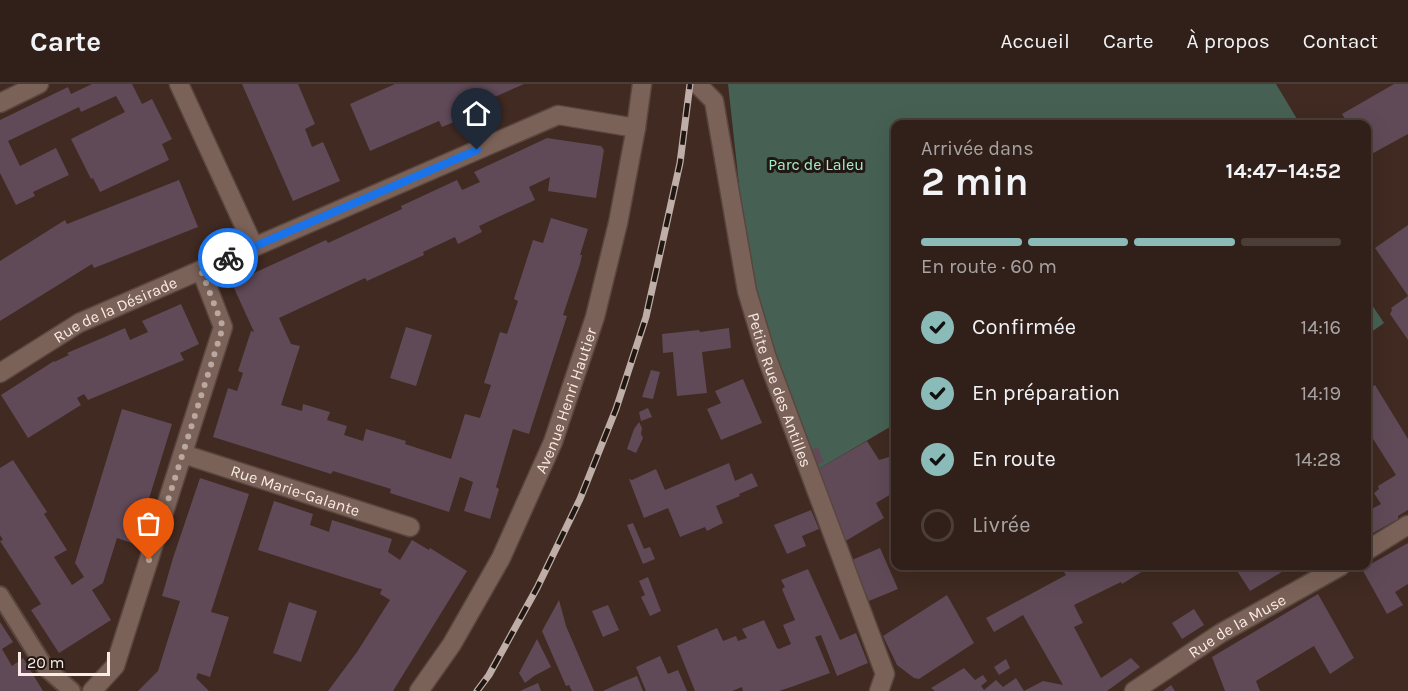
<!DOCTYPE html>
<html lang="fr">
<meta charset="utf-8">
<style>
body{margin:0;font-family:Karla,sans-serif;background:#3c2d26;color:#f1f3f6;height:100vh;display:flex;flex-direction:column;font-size:22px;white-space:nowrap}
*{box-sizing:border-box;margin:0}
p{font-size:20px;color:#a8a3a2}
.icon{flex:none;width:33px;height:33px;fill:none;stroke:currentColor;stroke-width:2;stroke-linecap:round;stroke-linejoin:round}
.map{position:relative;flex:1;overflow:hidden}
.side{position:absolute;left:891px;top:36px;width:480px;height:450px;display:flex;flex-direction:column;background:#302019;border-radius:12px;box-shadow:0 6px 24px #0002,0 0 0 2px #4b3e38}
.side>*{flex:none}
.scale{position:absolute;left:18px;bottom:15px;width:92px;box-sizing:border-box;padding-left:6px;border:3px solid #faebe5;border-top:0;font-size:16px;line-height:21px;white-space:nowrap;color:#faebe5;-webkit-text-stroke:4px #201612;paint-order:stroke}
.pin{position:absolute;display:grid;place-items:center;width:51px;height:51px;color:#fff;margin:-62px -26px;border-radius:50% 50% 50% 0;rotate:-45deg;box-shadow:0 0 6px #0007}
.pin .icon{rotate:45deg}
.courier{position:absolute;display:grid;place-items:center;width:60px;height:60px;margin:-30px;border:4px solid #1a73e8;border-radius:50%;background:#fff;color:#222;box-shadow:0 2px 8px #0007}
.headline em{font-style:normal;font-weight:700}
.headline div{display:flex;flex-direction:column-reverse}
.headline{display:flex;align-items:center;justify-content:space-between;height:102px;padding:0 30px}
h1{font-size:39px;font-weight:700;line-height:45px}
.bar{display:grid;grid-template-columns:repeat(4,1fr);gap:9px 6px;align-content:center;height:72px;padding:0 30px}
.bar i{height:8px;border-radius:4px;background:#4b3e38}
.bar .active{background:#8bbbb9}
.bar p{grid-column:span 4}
ol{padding:0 30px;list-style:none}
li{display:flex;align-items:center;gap:18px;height:66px}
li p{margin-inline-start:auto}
li .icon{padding:6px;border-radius:50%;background:#8bbbb9;color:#111;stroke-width:4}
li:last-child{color:#a8a3a2}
li i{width:33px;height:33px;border:3px solid #4b3e38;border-radius:50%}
header{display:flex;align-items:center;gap:36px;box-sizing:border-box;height:84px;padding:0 30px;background:#302019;border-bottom:2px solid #4b3e38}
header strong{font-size:28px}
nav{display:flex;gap:33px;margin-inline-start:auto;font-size:21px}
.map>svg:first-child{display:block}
.park{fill:#466154}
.building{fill:#604a58}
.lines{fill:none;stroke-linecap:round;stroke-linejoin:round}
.service-casing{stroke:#59463f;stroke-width:20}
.pedestrian-casing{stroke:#59463f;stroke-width:21}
.minor-casing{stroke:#59463f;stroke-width:21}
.tertiary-casing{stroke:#59463f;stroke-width:21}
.service{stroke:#7b6258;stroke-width:16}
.pedestrian{stroke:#7b6258;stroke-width:18}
.minor{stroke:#7b6258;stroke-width:18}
.tertiary{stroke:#7b6258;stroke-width:18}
.rail-casing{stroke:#bfaea7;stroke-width:7}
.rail{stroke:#201612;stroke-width:4.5;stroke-dasharray:14;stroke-linecap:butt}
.done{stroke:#b9a7a0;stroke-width:6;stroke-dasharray:0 10.8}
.route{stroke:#1a73e8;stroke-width:8}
.labels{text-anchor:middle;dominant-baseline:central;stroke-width:6;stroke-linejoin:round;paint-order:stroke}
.park-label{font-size:16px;fill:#a7ebcc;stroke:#201612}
.street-label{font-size:16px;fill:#faebe5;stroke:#201612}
</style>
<header>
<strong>Carte</strong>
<nav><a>Accueil</a><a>Carte</a><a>À propos</a><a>Contact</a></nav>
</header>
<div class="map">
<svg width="1408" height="607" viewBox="0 0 1408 607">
<rect width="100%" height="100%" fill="#402a21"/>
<path class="park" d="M728,0H1276L1300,40H896L895,340L815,387L754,214L742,128Z
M1366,212L1384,239L1367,251H1366Z"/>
<path class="building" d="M92,0H132L142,20L152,15L172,55L162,60L169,76L100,108L93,94L91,95L71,55L125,28L116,12L81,28L79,23L8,57L20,82L56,64L69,91L33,108L35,112L16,121L0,89V36L68,3L71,10Z
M242,0H298L315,40L305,45L312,63L323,58L340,97L293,117Z
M395,0H524L463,27L466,33L442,43L439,37L370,67L350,20Z
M1394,0H1408V50L1366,73V40H1348L1342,30Z
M547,54L601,62L604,66L596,114L548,107L550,93L529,103L535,116L479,142L482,148L458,160L455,153L423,168L424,171L367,197L365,194L279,234L291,260L300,262L281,321L302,327L303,320L330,328L327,336L347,342L344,351L363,357L366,345L406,357L405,360L451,375L465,330L480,334L491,301L484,299L500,248L507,250L518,217L514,215L533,156L543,159L551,134L588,145L580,171H582L580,180L563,231L567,232L529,350L513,345L496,403L499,405L490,435L464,427L473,398L460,393L449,428L390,409L391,405L333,387L331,390L213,353L228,304L237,307L243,289L238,287L251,247L254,248L234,204L239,196L326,156L328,159L402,125L401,122L457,96L462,106L480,98L474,88Z
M179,96L198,143L94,184L92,180L0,237V177L65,136L67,140Z
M1408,141V212L1375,164Z
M1408,212V256L1390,230L1392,226L1391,224Z
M181,220L199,260L180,269L184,276L88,316L84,310L77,314L81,321L28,354L1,311L54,277V278L69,271L67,269L107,252L125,244L130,256L148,248L142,237Z
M406,243L432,251L416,302L390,294Z
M729,244L731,264L702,268L707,309L677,312L673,268L663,269L662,250L699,246L700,248Z
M651,286L660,288L653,315L642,313Z
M743,295L762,339L721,356L707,325L721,319L715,307Z
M1375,301L1408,355V426L1398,432V435L1366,453V428L1381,420L1374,409L1379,405L1378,402L1396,391L1368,347L1370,346L1366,341V306Z
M648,324L652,333L641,337L639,328Z
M122,325L172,340L135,460L117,454L103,499L92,506L111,536L59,569L31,526L41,520L0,457L3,456L0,451V384L13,376L47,428L44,430L67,466L54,473L72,501L84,493L75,479Z
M639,338L642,344L641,350L643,354L636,369L627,365L634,345Z
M867,357L879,376L892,372L896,378V402L891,406L893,409L876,419L884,434L844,458L815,387Z
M818,363L824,378L815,381L813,376L815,375L811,366Z
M729,379L735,397L752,389L758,402L739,410L740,412L716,422L723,439L707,447L705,443L680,453L668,424L644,434L629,395L632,396L656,385L665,406Z
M200,394L249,410L211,528L229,533L210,593L198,589L196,594L209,607H138L158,587L180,517L162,512L173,474Z
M274,417L313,430L310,441L329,448L332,436L392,455L388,468L400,476L412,456L429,466L430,464L467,487L393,607H328L357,568L390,516L380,510L382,505L377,504L258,466Z
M811,426L819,445L802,452L806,462L787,470L774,441Z
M633,439L644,465L650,463L655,475L643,480L627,441Z
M1408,459V500L1395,508L1403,521L1387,530L1362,485Z
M880,464L898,505L869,517L852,476Z
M1060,482H1073L1075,486L1083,482H1151L1122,500L1121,498L1074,521L1083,539L1074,543L1101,594L1131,574L1140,583L1107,607H1024L1043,597L1063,601L1023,531L994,548L986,534L1066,491Z
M1234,482H1292L1250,507Z
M808,485L840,556L856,549L868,579L837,592L821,551L815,553L830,589L794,602L779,607H743L742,603L732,607H695L677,562L717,544L723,557L736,552L738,557L747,554L742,545L764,536L777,564L779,565L791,560L783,541L795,536L782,505L785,503L781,496Z
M648,493L661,527L650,532L641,513L645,511L639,497Z
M1318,510L1354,574L1330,590L1314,562L1256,597L1260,607H1225L1212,573Z
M947,511L974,559L919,595L914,594L897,581L883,552Z
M559,516L566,542L594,607H572L569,601L566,602L542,547Z
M289,518L317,527L301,578L273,569Z
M608,521L619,546L603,553L592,527Z
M1194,525L1204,541L1182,555L1172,539Z
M0,538L13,558L2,565L12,582L23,574L43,607H0Z
M537,555L551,583L534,592L525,599L519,589Z
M660,572L668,590L678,586L687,607H646L636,583Z
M1006,575L1010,584L999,591L994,583Z
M964,584L975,596L983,591L987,597L981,602L984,606L996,596L1003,603L1016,594L1024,607H935L931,604Z
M637,592L643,607H603L620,599Z
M538,599L541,607H520Z
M1171,601L1175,607H1163Z"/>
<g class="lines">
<defs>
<path id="service" d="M0,511L45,583L72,607"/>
<g id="pedestrian">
<path id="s1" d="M183,370L410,443"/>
</g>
<g id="minor">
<path d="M179,0L254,163"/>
<path id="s2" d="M697,0L714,17L747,207L767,274L885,590L879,607"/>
<path d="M0,19L39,0"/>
<path id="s3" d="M0,289L79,239L558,31L636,44"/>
<path d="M1366,467L1408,441"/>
<path d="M92,607L115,582L223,243L201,186"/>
<path id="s4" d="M1134,607L1221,549L1341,482"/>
</g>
<g id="tertiary">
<path id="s5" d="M419,607L452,560L501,474L553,358L595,233L618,139L636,44L642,0"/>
</g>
</defs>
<use href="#service" class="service-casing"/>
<use href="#pedestrian" class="pedestrian-casing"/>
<use href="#minor" class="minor-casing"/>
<use href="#tertiary" class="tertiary-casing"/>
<use href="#service" class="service"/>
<use href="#pedestrian" class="pedestrian"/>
<use href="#minor" class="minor"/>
<use href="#tertiary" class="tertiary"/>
<defs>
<path id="rail" d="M477,607L489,591L537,504L580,415L616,325L646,233L680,79L690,0"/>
</defs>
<use href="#rail" class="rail-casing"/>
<use href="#rail" class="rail"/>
</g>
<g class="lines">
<path class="done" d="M149,476L223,243L201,186L228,174"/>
<path class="route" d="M228,174L477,66"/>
</g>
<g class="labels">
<g class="park-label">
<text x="816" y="80">Parc de Laleu</text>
</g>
<g class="street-label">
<text stroke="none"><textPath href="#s3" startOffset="132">Rue de la Désirade</textPath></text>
<text stroke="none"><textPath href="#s2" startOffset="321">Petite Rue des Antilles</textPath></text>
<text stroke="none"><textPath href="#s5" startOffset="327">Avenue Henri Hautier</textPath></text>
<text stroke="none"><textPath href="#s1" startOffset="118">Rue Marie-Galante</textPath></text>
<text stroke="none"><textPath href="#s4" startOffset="122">Rue de la Muse</textPath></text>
</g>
</g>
</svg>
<div class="scale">20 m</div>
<div class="pin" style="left:149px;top:476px;background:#ea580c"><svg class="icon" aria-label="bag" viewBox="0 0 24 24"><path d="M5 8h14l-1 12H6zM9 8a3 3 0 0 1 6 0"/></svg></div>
<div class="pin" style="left:477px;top:66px;background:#1f2937"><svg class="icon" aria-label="home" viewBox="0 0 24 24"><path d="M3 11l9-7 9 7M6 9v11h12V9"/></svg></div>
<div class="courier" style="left:228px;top:174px"><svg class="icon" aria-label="bike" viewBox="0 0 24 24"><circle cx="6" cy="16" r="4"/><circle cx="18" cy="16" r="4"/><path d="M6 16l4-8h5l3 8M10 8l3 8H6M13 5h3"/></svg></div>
<section class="side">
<div class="headline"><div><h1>2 min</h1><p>Arrivée dans</p></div><em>14:47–14:52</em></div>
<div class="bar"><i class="active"></i><i class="active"></i><i class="active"></i><i></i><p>En route · 60 m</p></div>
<ol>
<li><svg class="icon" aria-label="check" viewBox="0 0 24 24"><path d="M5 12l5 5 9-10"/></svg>Confirmée<p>14:16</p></li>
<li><svg class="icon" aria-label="check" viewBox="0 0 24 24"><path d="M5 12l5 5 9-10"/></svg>En préparation<p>14:19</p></li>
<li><svg class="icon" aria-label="check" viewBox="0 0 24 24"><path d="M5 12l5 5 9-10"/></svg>En route<p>14:28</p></li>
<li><i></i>Livrée</li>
</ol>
</section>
</div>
